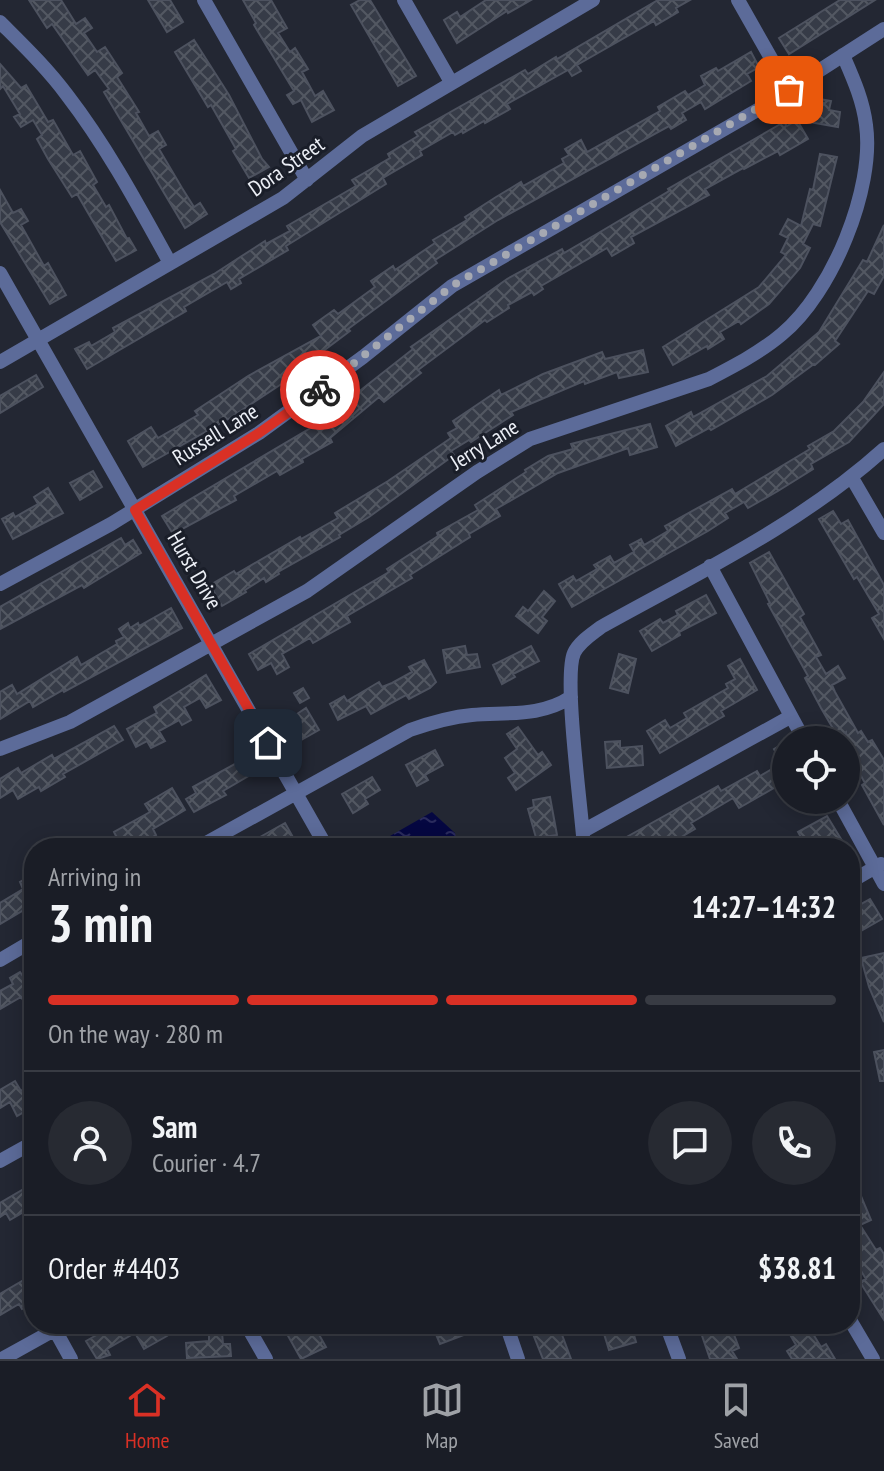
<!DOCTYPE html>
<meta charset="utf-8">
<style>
body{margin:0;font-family:"PT Sans Narrow",sans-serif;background:#272a32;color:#f1f3f6;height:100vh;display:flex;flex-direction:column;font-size:30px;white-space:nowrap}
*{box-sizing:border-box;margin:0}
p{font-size:26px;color:#9fa2a7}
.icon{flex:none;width:44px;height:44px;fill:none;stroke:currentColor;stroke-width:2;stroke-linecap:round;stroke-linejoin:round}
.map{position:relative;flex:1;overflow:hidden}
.panel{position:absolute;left:24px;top:838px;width:836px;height:496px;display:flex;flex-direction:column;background:#1a1d26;border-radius:32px;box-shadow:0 4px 20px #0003,0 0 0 2px #383b43}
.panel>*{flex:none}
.controls{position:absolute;left:772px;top:726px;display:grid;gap:16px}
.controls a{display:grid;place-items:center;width:88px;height:88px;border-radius:50%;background:#1a1d26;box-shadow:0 4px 20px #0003,0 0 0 2px #383b43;font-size:40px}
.pin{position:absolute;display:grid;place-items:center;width:68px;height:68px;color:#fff;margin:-34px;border-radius:16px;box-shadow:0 4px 12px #0006}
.courier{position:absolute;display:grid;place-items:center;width:80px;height:80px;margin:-40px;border:6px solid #d93025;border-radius:50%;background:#fff;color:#222;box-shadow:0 2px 10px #0007}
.overview em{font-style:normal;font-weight:700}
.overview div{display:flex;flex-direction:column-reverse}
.overview{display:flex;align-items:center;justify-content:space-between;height:136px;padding:0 24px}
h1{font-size:52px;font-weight:700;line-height:60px}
.bar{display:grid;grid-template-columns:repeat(4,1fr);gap:12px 8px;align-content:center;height:96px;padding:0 24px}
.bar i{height:10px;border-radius:6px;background:#383b43}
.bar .current{background:#d93025}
.bar p{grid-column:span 4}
.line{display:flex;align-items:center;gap:20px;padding:0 24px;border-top:2px solid #383b43}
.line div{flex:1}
.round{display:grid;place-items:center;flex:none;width:84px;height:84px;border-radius:42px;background:#272a32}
.tab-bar{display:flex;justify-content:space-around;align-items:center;height:112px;border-top:2px solid #383b43;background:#1a1d26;font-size:22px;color:#9fa2a7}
.tab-bar a{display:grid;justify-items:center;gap:4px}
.tab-bar .current{color:#d93025}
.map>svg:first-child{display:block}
.water{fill:url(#water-ripples)}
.building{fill:url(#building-cross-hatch);stroke:#4d525f;stroke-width:2}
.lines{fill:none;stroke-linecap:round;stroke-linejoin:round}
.minor{stroke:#5c6b99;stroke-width:14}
.done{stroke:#a6a9b2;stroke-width:8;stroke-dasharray:0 14.4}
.route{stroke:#d93025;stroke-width:10}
.labels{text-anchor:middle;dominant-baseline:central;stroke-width:6;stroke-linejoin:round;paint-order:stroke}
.street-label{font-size:22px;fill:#eceff6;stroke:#1a1e29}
</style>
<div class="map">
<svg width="884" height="1359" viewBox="0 0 884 1359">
<defs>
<pattern id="water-ripples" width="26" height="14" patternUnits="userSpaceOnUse" patternTransform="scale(2)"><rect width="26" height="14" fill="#050741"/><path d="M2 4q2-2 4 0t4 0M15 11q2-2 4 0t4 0" fill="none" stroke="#2a2b5d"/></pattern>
<pattern id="building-cross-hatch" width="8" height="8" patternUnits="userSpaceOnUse" patternTransform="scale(2)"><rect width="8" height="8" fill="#363b47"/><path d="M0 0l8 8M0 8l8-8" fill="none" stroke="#535862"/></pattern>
</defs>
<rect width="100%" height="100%" fill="#232733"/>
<path class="water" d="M432,812L455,833L458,848H369Z"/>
<path class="building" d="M29,0H61L76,24L85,18L92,28L84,33L97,52L105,47L122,73L117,77L139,112L136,113L149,136L158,131L166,145L159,149L182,188L194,207L200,203L207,214L185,228L104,92L109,89L95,70L88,75L52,24L47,28Z
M148,0H170L183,22L167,32Z
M243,0H271L287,28L278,33L290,52L295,48L308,69L302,72L315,96L323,91L334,110L312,122L301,100L293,104L287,95L294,91L254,25L256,23Z
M360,0H370L416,76L398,86L351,5Z
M486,0H531L508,13L507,11L457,43L444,20L457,12L460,17Z
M658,0H690L676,8L678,12L656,25L654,21L577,65L581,71L572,76L568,70L507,104L510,109L485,123L484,121L463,133L462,131L455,135L453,132L420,151L422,155L383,178L386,184L286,246L288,250L239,279L241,283L231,289L227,282L184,307L186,311L87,369L75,349L89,342L91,346L115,332L113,328L214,274L265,241L266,244L290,231L287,226L356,186L352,180L390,158L388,154L418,136L415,132L525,70L528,74L556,57L557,59Z
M840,0H875L789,54L779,38Z
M194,40L229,95L262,159L269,167L249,178L233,151L236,149L211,105L208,107L175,52Z
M751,52L759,67L747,74L751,81L705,109L701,102L682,113L686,120L671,129L669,126L498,220L435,260L437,263L348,329L350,331L322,352L324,355L290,374L292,377L230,418L143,467L128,441L151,427L158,438L198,415L195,411L248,376L321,336L313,325L334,310L338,314L375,287L371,281L393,266L395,270L435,243L433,240L467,220L465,217L496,197L521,182L523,186L564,163L562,159L569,155L565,149L581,140L587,152L660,111L658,107L685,91L688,95L705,85L701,76L716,68L718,71Z
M0,64L21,88L26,85L48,122L53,120L73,155L80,151L97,182L93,185L106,207L109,205L127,239L129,238L136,250L116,261L77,194L72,197L48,159L37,139L42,135L33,120L21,127L14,117L20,114L3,86L0,89Z
M814,98L831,101L829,110L840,112L838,127L809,122Z
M797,120L808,139L780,155L778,151L744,169L743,168L705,189L709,195L631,237L634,243L612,256L607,248L541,286L543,289L534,295L532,292L508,305L509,308L487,322L485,320L418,370L421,373L384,402L379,397L330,438L332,442L302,459L303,462L280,475L277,471L234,496L236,500L173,534L162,516L319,423L413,349L411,347L507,279L562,249L564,253L595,235L669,191L668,189L784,122L787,126Z
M820,154L837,157L820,226L813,224L803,244L810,248L800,268L769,304L741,324L739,321L720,332L724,339L708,349L707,346L673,365L663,347L759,287L786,255L781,252L788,238L780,234L788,219L801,226L810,189L813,190Z
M0,190L13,213L21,209L28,221L21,225L44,266L48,263L66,295L50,304L0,222Z
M884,225V276L874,294L868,291L835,341L839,344L815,365L814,364L772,395L711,430L709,428L676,446L666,426L691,412L693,417L767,376L819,332L863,260L867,262Z
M643,350L648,372L619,378L617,372L585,384L584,381L511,412L513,415L471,442L469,440L451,451L454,455L369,517L339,535L340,537L278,572L279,574L266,582L264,578L245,590L246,592L222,606L210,585L234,571L236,574L300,537L301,539L338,518L335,513L388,481L451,438L448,433L457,428L453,421L499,390L501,395L543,374L602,352L605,359Z
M884,372V404L849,442L811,464L813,469L778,491L748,508L744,502L725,513L728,518L708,531L572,607L559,584L573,576L576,581L597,569L594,565L610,556L614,563L634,552L630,545L641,539L644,545L668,531L665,526L732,489L735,494L810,449L808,446L834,431L863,402Z
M36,375L43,387L0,413V396Z
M650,424L657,447L630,455L628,448L558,473L496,509L500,516L469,534L470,537L410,575L412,578L347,616L350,622L313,643L310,638L282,654L289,667L277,674L271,663L258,670L249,654L389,572L387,569L438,536L437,533L478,510L475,505L526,472L525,470L548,456L573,449L571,444Z
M93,471L102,487L80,500L70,483Z
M48,488L63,513L13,539L2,519L13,513L15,517L38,504L34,497Z
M833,511L841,524L848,520L884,585V639L872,618L879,614L857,577L854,579L819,519Z
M121,538L125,545L133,540L141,553L84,588L82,585L0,629V607Z
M769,552L804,614L800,617L821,655L816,657L826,674L838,666L845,678L832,685L835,692L858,733L861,731L868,742L872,740L884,760V825L862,785L865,783L846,750V732L838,737L821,708L805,678L808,676L768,604L770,603L750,563Z
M544,591L555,601L542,617L547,621L538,633L516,616L523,607L528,611Z
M706,595L716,613L679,632L680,635L652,651L640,631L660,619L663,623L678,615L676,611Z
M171,608L182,628L64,692L63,690L33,707L30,701L0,719V692L12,685L17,694L77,657L81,665L117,644L116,641L124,637L119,629L128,623L130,628L138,623L139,626Z
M465,646L467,655L477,654L480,667L447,673L443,650Z
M531,646L539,661L513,674L515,677L502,684L493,665Z
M619,654L636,659L628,693L610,688Z
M740,659L757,690L721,711L724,716L660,753L647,731L665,720L670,728L687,718L684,713L728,688L726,684L735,679L728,666Z
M424,660L436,682L430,688L409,699L406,695L371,714L366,706L338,720L330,704L344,696L347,701L379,682L382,687L392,683L412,672L409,667Z
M206,675L221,700L206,708L200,698L184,707L191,720L182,725L179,720L159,731L165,741L151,748L147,741L136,747L127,729L157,713L154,707Z
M303,688L309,698L300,703L294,693Z
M306,708L319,730L296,743L288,729L301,722L297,714Z
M114,726L123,740L63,774L65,777L41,791L39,787L18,799L13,790L0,798V779L18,768L21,773L52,755L54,759Z
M518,727L538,755L542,752L551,765L516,790L508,778L515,773L505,758L517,749L507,734Z
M620,741V748L642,746L643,765L607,768L605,742Z
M786,742V781L739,808L733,798L691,823L695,829L666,846L662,840L648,848H607L718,786L721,791L757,771L760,776L782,763L774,749Z
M435,750L443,765L425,775L428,780L417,786L406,765Z
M253,754L262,768L223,791L226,795L194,812L186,799L196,793L193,787Z
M372,777L380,790L365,799L368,804L353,813L342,794Z
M172,788L185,810L153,829L156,835L133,848H95L116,836L114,832L150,812L145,804Z
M550,797L557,835L536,838L528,809L534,807L533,800Z
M827,816L844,844L837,848H807L798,832Z
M285,823L299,848H242L260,837Z
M34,874V904L0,924V903L23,889L20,882Z
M870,899L882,919L854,935L850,928V910Z
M884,953V1022L869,987L861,958Z
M20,972L25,979L34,974V994L23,1000L21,997L0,1009V991L13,984L10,978Z
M884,1050V1081H880L874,1052Z
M15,1081L21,1091L34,1084V1106L17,1116L10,1102L0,1108V1090Z
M850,1170L871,1220L860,1225L876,1250L880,1248L884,1254V1320L860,1282L866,1279L850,1253Z
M34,1183V1206L10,1220L6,1213L0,1217V1203Z
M34,1274V1302L22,1309L19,1304L0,1315V1294Z
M116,1324H177L164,1331L167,1336L144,1349L135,1333L107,1349L110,1355L97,1359L86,1341Z
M287,1324H313L326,1347L301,1359L287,1334L292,1332Z
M441,1324H489L490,1325L440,1344L433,1327Z
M529,1324H558L571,1359H543Z
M601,1324H631L636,1342L609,1350Z
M698,1324H720L724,1335L733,1332L739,1348L732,1351L737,1359H710Z
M800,1324H807L821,1347L826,1344L835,1359H792L787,1351L796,1345L788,1331Z
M222,1332L223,1344H230L231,1356L187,1358L186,1343L209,1341V1333Z"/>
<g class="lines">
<path class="minor" d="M204,0L307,180
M404,0L451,82
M738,0L789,90
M0,22C23,45 47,68 67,95C107,147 138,205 170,263
M0,273L327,848
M0,362L283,198L362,136L593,0
M852,478L884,533
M710,566L804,740
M0,584L111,524L259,433L363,357L452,286L761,108L884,29
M0,749L70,722L307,591L477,472L530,439L709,379C734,366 761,352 782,334C832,293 875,188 866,125C863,100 853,78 843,55
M838,800L884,884
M583,831L790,717
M197,848L410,730C430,723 450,717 472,715C507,712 541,717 571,697
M584,848C582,812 563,678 574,653C579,642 592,634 601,627C698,573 801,524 884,449
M850,882L881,864
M0,960L34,940
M0,1161L34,1142
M850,1320L873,1359
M246,1324L266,1359
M506,1324L518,1359
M666,1324L679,1359
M55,1330L71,1359
M2,1359L65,1324"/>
</g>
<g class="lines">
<path class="done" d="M320,390L452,286L789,90"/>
<path class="route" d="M268,743L135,510L259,433L320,390"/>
</g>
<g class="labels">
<g class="street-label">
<text transform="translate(286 166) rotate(-35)">Dora Street</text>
<text transform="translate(215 434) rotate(-32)">Russell Lane</text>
<text transform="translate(484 444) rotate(-32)">Jerry Lane</text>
<text transform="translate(195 570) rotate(60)">Hurst Drive</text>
</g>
</g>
</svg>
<div class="controls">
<a><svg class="icon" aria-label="locate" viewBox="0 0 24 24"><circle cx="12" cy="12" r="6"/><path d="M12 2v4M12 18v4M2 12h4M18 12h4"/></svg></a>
</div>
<div class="pin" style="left:789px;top:90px;background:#ea580c"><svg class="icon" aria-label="bag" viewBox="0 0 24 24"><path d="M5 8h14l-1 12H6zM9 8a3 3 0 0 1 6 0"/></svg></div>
<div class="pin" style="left:268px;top:743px;background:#1f2937"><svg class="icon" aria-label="home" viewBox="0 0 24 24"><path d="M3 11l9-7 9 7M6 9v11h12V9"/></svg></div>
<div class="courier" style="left:320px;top:390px"><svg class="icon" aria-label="bike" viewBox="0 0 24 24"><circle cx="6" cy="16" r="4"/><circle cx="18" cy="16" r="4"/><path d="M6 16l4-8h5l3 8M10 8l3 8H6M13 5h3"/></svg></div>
<section class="panel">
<div class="overview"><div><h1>3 min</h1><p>Arriving in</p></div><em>14:27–14:32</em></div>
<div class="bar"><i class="current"></i><i class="current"></i><i class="current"></i><i></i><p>On the way · 280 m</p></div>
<div class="line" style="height:144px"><a class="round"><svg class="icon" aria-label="person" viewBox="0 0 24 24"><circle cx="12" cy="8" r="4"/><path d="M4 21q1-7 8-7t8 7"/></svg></a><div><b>Sam</b><p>Courier · 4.7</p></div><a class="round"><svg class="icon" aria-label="chat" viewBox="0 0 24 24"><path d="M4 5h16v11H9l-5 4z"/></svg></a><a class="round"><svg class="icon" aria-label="phone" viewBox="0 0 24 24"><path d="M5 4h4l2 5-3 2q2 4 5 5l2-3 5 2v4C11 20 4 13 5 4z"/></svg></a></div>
<div class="line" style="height:104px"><div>Order #4403</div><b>$38.81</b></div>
</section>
</div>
<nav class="tab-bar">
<a class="current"><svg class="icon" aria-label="home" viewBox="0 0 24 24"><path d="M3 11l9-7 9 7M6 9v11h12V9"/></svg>Home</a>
<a><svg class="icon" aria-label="map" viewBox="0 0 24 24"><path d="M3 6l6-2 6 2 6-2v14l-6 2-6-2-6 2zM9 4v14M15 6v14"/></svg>Map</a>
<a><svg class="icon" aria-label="saved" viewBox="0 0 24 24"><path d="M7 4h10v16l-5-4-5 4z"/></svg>Saved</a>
</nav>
